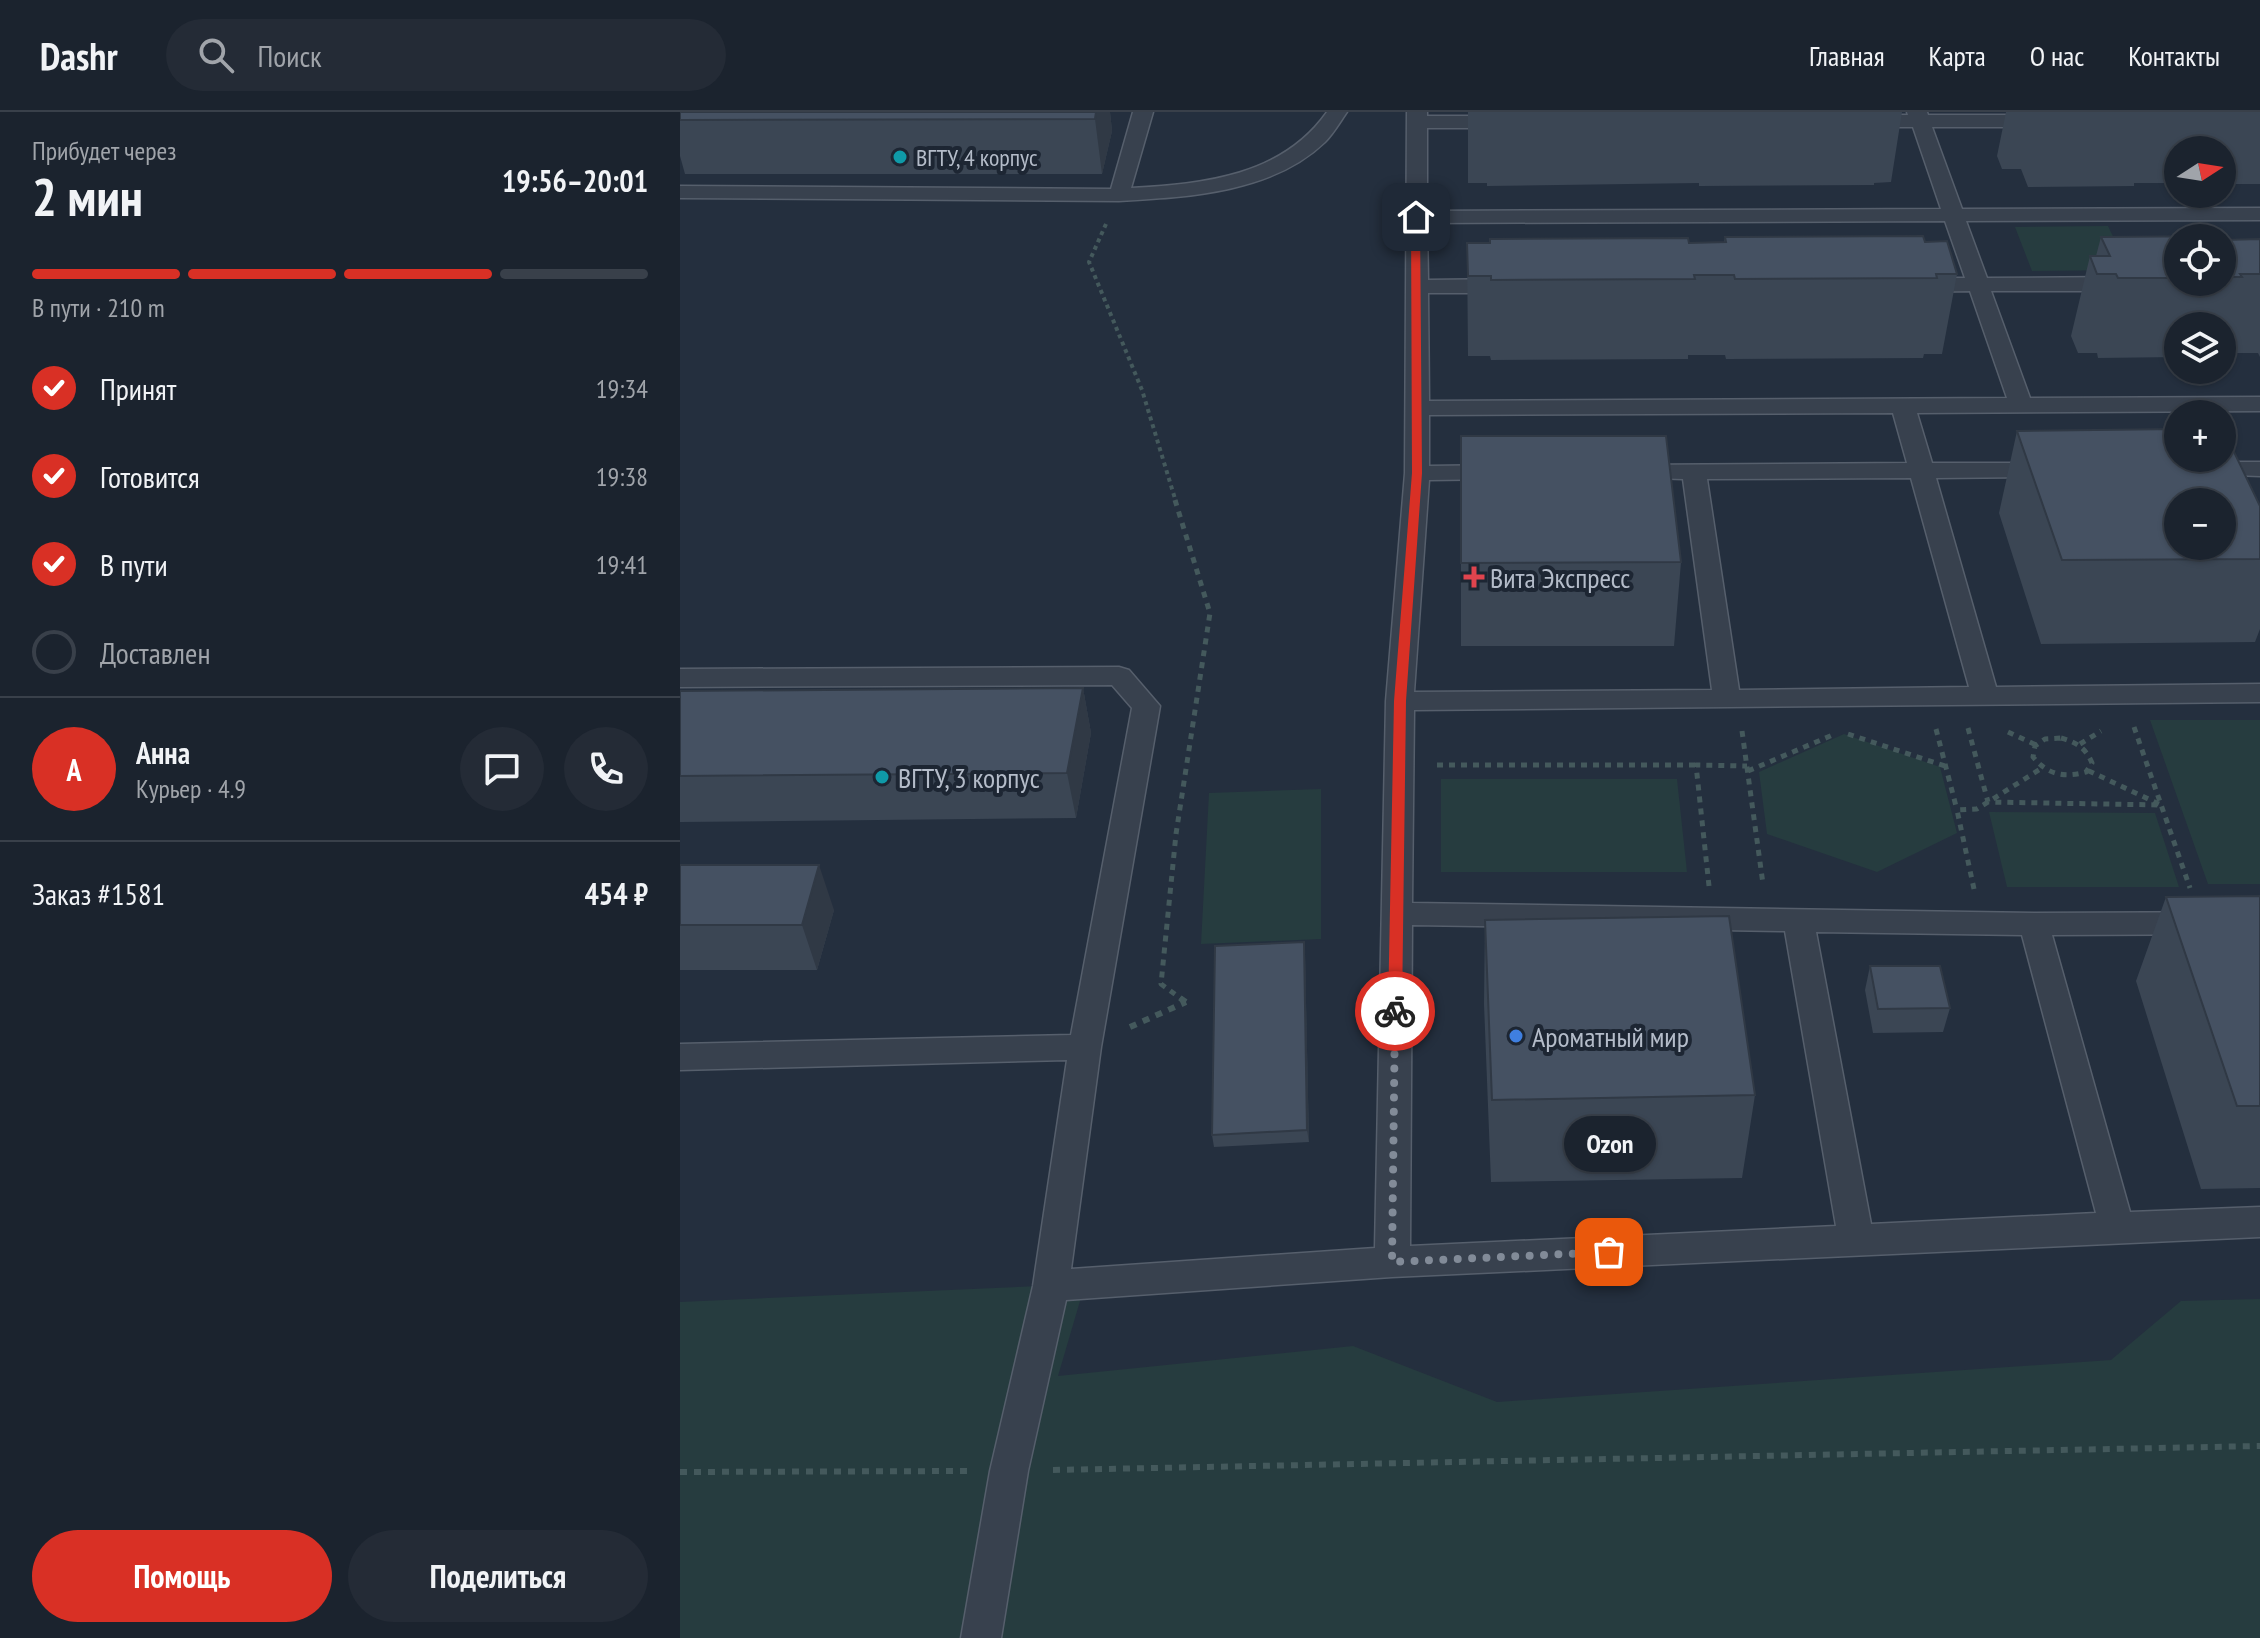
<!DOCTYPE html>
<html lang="ru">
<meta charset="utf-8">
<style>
body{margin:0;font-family:"PT Sans Narrow",sans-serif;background:#242b36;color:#f1f3f6;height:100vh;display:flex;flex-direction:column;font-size:30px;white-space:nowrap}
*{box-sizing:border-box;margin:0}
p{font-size:26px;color:#a0a4aa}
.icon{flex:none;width:44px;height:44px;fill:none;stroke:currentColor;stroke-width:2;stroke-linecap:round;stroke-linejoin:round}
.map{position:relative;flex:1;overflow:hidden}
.sheet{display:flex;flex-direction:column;background:#1b232e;width:680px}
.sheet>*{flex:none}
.needle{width:52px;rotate:78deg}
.buttons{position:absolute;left:1484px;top:24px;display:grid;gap:16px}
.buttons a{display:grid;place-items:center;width:72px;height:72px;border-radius:50%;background:#1b232e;box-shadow:0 2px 6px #0004,0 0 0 2px #39404a;font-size:40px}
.pin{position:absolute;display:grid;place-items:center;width:68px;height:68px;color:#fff;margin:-34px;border-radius:16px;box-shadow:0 4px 12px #0006}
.courier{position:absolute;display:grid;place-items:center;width:80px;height:80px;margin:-40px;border:6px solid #d93025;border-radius:50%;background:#fff;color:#222;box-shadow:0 2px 10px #0007}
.bubble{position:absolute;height:56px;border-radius:28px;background:#1b232e;box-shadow:0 2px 6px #0004,0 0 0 2px #39404a;font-size:26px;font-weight:700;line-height:56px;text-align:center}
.headline em{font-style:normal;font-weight:700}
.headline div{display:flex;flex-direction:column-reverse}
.headline{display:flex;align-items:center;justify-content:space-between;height:136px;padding:0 32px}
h1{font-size:52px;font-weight:700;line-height:60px}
.bar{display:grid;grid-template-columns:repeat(4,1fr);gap:12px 8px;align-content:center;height:96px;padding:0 32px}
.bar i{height:10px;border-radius:6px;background:#39404a}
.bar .current{background:#d93025}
.bar p{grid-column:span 4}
.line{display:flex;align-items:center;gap:20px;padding:0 32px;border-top:2px solid #39404a}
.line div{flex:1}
.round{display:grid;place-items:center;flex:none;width:84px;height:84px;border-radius:42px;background:#242b36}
ol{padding:0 32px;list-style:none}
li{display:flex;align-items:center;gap:24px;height:88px}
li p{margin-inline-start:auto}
li .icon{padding:8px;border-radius:50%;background:#d93025;color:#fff;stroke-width:4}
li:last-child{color:#a0a4aa}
li i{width:44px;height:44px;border:4px solid #39404a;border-radius:50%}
.primary-button{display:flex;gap:16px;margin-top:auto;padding:16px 32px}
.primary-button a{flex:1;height:92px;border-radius:48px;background:#d93025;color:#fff;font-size:32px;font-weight:700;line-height:92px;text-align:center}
.primary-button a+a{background:#242b36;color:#f1f3f6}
header{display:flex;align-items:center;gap:48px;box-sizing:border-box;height:112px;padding:0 40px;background:#1b232e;border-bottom:2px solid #39404a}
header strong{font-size:38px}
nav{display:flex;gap:44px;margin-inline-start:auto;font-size:28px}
.search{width:560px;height:72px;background:#242b36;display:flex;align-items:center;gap:20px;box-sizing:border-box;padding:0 28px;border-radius:44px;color:#a0a4aa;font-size:30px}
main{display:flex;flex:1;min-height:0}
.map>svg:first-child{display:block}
.green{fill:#263c3f}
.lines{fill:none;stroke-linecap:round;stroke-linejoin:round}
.lane-casing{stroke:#565f6c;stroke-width:3}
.path-far2{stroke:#44595c;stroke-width:4;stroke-dasharray:4 4;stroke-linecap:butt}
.path-far1{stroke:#44595c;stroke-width:5;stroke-dasharray:6 6;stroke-linecap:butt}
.path{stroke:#44595c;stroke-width:6;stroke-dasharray:7 7;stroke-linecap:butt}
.lane{fill:#38414e;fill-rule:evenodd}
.wall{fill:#3b4654;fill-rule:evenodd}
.shaded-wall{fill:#303945}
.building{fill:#455162;stroke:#303945;stroke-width:2;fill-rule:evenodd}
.route{fill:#d93025}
.done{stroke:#828b98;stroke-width:8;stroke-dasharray:0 14.4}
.culture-dot{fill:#0f9aa8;stroke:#1d2633;stroke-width:3}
.health-dot{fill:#e0444e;stroke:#1d2633;stroke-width:3}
.shop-dot{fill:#3f7fe0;stroke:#1d2633;stroke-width:3}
.labels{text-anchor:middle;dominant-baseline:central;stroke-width:8;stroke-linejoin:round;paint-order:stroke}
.far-poi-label{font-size:24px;fill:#b4bcc9;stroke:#1d2633;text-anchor:start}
.poi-label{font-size:28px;fill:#b4bcc9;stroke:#1d2633;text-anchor:start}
</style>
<header>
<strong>Dashr</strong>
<div class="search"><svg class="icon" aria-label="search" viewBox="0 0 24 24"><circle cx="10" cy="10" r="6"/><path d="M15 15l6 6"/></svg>Поиск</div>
<nav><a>Главная</a><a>Карта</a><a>О нас</a><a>Контакты</a></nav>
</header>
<main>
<section class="sheet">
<div class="headline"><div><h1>2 мин</h1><p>Прибудет через</p></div><em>19:56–20:01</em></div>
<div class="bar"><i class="current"></i><i class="current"></i><i class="current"></i><i></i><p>В пути · 210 m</p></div>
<ol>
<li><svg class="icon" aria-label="check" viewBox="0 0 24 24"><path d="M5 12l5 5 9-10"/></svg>Принят<p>19:34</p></li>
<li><svg class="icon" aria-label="check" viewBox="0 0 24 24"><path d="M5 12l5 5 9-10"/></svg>Готовится<p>19:38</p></li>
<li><svg class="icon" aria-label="check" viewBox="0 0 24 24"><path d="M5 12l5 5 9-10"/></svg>В пути<p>19:41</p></li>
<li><i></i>Доставлен</li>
</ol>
<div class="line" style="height:144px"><b class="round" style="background:#d93025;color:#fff">А</b><div><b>Анна</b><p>Курьер · 4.9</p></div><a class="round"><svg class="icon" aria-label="chat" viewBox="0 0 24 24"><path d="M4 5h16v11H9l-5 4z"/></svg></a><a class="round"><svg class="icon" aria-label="phone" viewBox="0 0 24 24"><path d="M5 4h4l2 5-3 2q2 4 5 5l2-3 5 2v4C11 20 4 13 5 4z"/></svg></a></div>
<div class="line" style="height:104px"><div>Заказ #1581</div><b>454 ₽</b></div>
<div class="primary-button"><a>Помощь</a><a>Поделиться</a></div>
</section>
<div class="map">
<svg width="1580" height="1526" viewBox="0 0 1580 1526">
<rect width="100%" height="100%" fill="#242f3e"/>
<path class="green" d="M1428,114L1449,158L1352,159L1335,115Z
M1470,608H1580V772H1528Z
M1164,622L1260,655L1277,721L1197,760L1087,722L1079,660Z
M761,667H997L1007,760H761Z
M641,677V827L521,832L529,681Z
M1309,700L1475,701L1499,775H1327Z
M405,1172L378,1264L673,1234L817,1290L1431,1248L1501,1189L1580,1187V1526H0V1190Z"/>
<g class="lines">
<defs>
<path id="lane" d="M453,0H473L451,76C524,72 602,64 647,0H667C660,10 653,22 645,30C592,81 508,85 439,89L0,86V74L431,77Z
M727,0H747V4H827L837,10L827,16H747V99L1261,97L1233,15H1183L1173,9L1183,3H1228L1227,0H1247L1248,3H1363L1373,9L1363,15H1252L1282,97L1580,96V108L1286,109L1307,166L1445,165L1456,172L1445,179H1311L1350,286L1580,285V299L1237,301L1252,351H1366L1375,353L1378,358L1375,363L1366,365L1256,366L1316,575L1580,572V590L734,598L732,791L1354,801L1580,800V822L1372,823L1450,1100L1580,1095V1125L712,1165L386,1188L348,1359L321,1526H281L310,1359L353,1174L387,948L0,958V932L391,923L452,596L432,573L0,575V557L439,555L449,558L480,594L421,935L391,1157L695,1136L706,589L725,361ZM1265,109L1285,166H1237L1226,173L1237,180L1290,179L1327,286L749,289L748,181H829L840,174L829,167L748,168L747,111ZM1213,301L1227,351L950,353L941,355L938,360L941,365L1003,367L1032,578L734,580L749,368L822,367L831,365L834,360L831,355L822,353L749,354V303ZM1231,366L1289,575L1059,578L1027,367ZM732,813L1105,819L1156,1114L730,1134ZM1136,820L1342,823L1416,1101L1191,1112Z
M1535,350H1580V364L1526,362L1523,357L1526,352Z"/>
</defs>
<use href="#lane" class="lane-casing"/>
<path class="path-far2" d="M426,112L409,150L462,278L496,390"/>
<path class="path-far1" d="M495,388L530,501L496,722L481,872L503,888
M1454,615L1510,776
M1288,616L1308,690L1481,693L1407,658
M1256,617L1277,698
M1062,619L1083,772
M1328,620L1356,633
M1168,622L1265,654
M1381,626C1396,630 1406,636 1412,651L1406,660C1384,666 1368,663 1353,645L1355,634L1365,627Z
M1400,632L1421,619
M757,653H1016
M1068,659L1155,622
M1029,774L1016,653L1067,654
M1294,777L1277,698L1297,697L1362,656"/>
<path class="path" d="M500,886L506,890
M450,915L506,890
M373,1358L1580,1334
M0,1360L287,1359"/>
<use href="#lane" class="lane"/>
</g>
<path class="wall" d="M0,0H430L432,19L422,62H5L0,44Z
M788,0H1222L1211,70L1194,71V73L1019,74V71L807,74V71H788Z
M1326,0H1580V72H1542V38H1498V71H1454V74L1348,75L1341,57H1322L1317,44Z
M1542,124L1544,128L1580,127V245L1578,241H1542V214H1498V245L1418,246L1417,241H1398L1391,224L1410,144H1416L1421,125ZM1498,126H1542V170H1498Z
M1045,125L1245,130L1277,162L1262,242H1244L1243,246L1046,247L1045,243H1008V247L811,248L810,244H788L787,131L1044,130Z
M1337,319L1580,394V517L1575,530L1361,532L1319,401Z
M781,324L1001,450L994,534H781Z
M403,576L411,621L396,706L0,710V579Z
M0,753L154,798L137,858H0Z
M1580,784V1076L1521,1077L1456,869L1486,785Z
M805,808L1075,983L1062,1066L811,1070L804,892Z
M625,842L629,1030L534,1035L532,1023Z
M1190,854L1270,896L1263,920L1193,921L1185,878Z"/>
<path class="shaded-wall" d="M416,0H430L432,19L422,62L415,7Z
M403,576L411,621L396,706L387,661Z
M139,753L154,798L137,858L122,813Z
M624,830L625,842L629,1030L627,1018Z"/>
<path class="building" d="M0,0H416L415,7L0,8Z
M1243,124L1245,130L1267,129L1277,162H1256L1257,166L1055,167L1054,163H1014L1015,167L811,168V164H788L787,131H810V127L1008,126L1009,131L1046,130L1045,125Z
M1542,124L1544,128L1580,127V162H1560L1562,165H1542V126H1498V166H1438L1436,162H1417L1410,144H1430L1421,125Z
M1498,317V346H1542V317H1543L1580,394V447L1382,448L1337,319ZM1498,390H1542V434H1498Z
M781,324H986L1001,450L781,451Z
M403,576L387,661L0,664V579Z
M0,753H139L122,813H0Z
M1580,784V994H1557L1486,785Z
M1049,804L1075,983L812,988L805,808Z
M624,830L627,1018L532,1023L535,834Z
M1190,854H1260L1270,896L1198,897Z"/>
<path class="route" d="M736,102L740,105L742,361L726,589L722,899L715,904L708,899L714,589L732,361L731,105Z"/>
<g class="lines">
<path class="done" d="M715,899L712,1150L929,1140"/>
</g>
<g class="culture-dot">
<circle cx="220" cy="45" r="8"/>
<circle cx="202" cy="665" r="8"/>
</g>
<path class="health-dot" d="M790 453h8v8h8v8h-8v8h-8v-8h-8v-8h8z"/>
<circle class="shop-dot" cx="836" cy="924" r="8"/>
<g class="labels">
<g class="far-poi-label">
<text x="236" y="45">ВГТУ, 4 корпус</text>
</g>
<g class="poi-label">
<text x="810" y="465">Вита Экспресс</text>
<text x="218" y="665">ВГТУ, 3 корпус</text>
<text x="852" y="924">Ароматный мир</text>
</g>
</g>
</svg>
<div class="buttons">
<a><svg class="needle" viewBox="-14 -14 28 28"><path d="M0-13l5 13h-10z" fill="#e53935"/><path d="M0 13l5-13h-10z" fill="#a0a4aa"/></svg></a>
<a><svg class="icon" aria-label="locate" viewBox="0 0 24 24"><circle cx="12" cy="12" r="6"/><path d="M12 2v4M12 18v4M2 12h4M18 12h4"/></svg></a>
<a><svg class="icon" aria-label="layers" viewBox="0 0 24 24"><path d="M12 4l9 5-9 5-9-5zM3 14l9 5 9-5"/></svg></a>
<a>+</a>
<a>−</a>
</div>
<div class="pin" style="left:929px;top:1140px;background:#ea580c"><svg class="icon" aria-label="bag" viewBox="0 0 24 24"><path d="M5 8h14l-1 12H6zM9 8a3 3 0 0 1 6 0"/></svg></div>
<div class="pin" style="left:736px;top:105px;background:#1f2937"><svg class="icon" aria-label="home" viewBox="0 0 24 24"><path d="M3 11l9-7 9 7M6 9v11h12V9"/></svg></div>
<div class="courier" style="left:715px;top:899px"><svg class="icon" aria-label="bike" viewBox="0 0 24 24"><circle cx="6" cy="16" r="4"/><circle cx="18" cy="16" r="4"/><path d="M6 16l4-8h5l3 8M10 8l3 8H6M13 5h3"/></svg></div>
<div class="bubble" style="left:884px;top:1004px;width:92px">Ozon</div>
</div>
</main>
